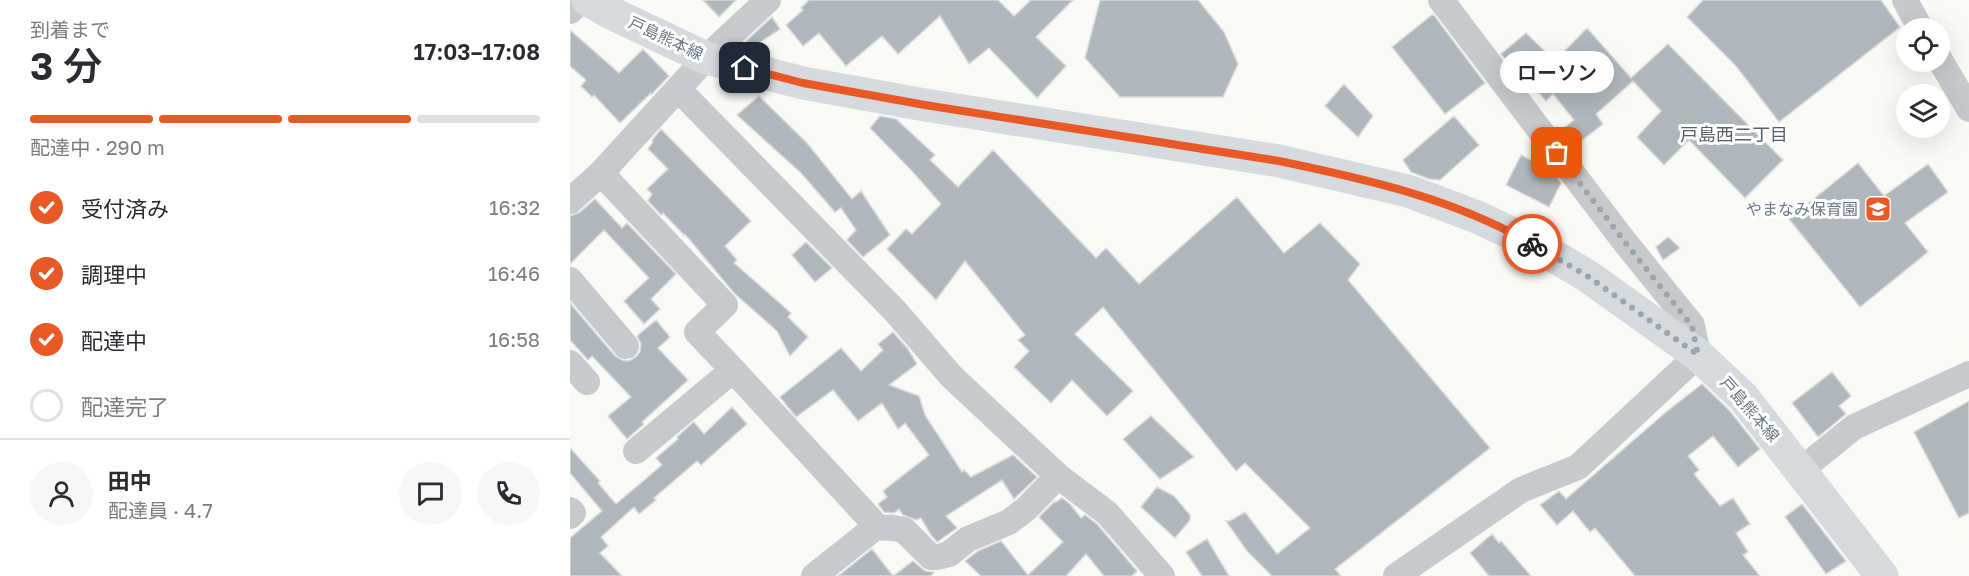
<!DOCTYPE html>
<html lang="ja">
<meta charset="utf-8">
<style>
body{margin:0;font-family:"Golos Text","Noto Sans JP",sans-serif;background:#f7f7f7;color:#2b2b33;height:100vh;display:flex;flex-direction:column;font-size:22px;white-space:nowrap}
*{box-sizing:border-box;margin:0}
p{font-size:20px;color:#7c7c81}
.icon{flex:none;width:33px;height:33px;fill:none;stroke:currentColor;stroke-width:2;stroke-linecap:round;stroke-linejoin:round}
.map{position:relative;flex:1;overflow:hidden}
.sheet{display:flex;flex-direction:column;background:#fff;width:570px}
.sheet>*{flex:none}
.tools{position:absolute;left:1326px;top:18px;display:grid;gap:12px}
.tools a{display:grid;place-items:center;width:54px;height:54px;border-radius:50%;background:#fff;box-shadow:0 6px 24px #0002;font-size:30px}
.pin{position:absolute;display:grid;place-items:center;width:51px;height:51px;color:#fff;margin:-26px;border-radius:12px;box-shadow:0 3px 9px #0006}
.courier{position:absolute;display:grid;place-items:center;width:60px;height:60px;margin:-30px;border:4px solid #e95926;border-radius:50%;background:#fff;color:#222;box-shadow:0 2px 8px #0007}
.bubble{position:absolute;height:42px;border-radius:21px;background:#fff;box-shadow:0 6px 24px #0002;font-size:20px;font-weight:600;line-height:42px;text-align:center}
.overview em{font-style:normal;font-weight:600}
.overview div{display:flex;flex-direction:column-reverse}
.overview{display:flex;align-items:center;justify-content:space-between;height:102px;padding:0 30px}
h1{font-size:39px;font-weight:600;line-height:45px}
.bar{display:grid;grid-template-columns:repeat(4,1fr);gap:9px 6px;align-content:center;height:72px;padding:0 30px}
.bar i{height:8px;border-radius:4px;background:#e1e1e2}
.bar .current{background:#e95926}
.bar p{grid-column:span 4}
.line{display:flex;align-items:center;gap:15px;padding:0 30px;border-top:2px solid #e1e1e2}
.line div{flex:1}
.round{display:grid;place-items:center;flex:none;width:63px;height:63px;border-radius:32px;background:#f7f7f7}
ol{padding:0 30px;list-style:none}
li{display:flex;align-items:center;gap:18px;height:66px}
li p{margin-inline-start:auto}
li .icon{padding:6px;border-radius:50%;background:#e95926;color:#fff;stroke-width:4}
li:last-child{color:#7c7c81}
li i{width:33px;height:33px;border:3px solid #e1e1e2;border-radius:50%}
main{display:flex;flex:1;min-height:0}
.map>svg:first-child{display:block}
.building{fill:#afb7bd;stroke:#dadbd8;stroke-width:1.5}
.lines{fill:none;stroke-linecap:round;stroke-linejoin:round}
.minor{stroke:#c6cacd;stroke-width:26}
.major{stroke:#d5dade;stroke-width:33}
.done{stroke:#9aa5ae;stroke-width:6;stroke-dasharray:0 10.8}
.route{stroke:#e95926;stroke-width:8}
.labels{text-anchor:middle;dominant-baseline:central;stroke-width:6;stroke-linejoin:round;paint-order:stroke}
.street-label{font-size:16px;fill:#677888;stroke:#fff}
.poi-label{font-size:16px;fill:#677888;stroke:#fff;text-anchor:end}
.neighbourhood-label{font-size:18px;fill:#55626d;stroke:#fff}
</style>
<main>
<section class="sheet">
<div class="overview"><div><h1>3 分</h1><p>到着まで</p></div><em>17:03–17:08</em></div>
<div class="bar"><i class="current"></i><i class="current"></i><i class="current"></i><i></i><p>配達中 · 290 m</p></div>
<ol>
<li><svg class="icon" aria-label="check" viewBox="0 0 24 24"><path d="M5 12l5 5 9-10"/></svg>受付済み<p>16:32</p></li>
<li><svg class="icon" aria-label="check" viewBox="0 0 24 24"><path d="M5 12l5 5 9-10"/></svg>調理中<p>16:46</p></li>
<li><svg class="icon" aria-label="check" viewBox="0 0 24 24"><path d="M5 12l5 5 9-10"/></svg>配達中<p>16:58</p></li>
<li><i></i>配達完了</li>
</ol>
<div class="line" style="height:108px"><a class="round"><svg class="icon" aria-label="person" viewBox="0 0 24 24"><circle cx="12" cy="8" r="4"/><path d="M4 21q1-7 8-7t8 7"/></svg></a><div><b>田中</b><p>配達員 · 4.7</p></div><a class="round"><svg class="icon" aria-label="chat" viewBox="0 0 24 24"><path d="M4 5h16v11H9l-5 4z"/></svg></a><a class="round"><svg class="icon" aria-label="phone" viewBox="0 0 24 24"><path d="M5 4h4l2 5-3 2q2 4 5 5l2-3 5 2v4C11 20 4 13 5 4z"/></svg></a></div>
</section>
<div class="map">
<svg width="1399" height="576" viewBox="0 0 1399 576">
<rect width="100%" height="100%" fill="#f9f9f6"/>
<path class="building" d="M133,0H166L149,17Z
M239,0H428L444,16L461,0H503L466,37L496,66L467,98L419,48L399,64L370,16L328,54L312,36L276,66L249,33L233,46L216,25L233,10L231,8Z
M530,0H628L654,32L668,64L653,97H550L515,58Z
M1133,0H1311L1330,27L1209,122L1166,66L1117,17Z
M863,14L915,83L875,114L822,47Z
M202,17L210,29L183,47L176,41Z
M1017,28L1061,78L1098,44L1213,160L1175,198L1119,140L1094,165L1067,137L1091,111L1063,81L1026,114L1033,124L1002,148L990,131L1004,120L983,94L976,101L944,66L942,68L931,54L956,33L985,61Z
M0,30L49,73L73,49L99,76L82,94L81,93L50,123L24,95L22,97L11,86L16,80L0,66Z
M774,84L803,116L788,137L755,106Z
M189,96L237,143L282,199L291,191L320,235L293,257L277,240L286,230L271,208L265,212L231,173L167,115Z
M310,116L326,119L365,155L360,160L388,187L423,150L526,258L536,248L569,284L667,197L714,253L750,223L790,264L778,280L920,448L765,569L771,576H702L677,551L656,521H660L675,512L707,554L740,528L675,463L666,471L533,307L505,334L563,391L537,416L502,380L481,403L444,367L459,351L448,340L455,335L395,261L366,300L317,249L336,229L342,234L371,204L342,171L300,128Z
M884,116L909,145L870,180L859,179L841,172L833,160Z
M91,129L181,221L155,246L167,260L164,263L221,313L218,317L238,337L220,356L207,331L164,293L115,234L114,235L93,213L91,215L78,201L82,194L77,189L98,169L78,149L83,142L82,140Z
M951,155L982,171L991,183L979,207L936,185Z
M1288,163L1314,196L1358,164L1378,192L1335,223L1358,252L1290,307L1219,219Z
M25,199L52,228L57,223L106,274L81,299L90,309L74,324L54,301L79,278L34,230L0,264V216L10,212Z
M1098,237L1110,248L1093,260L1086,247Z
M236,242L262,268L245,282L222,255Z
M0,303L45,356L52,360L59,361L66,357L70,352L71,344L67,336L86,320L100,337L88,348L118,380L72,422L74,424L57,439L38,416L61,397L22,356L18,360L0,340Z
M323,332L338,349L347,364L319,385L349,396L355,415L392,472L394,470L401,477L443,455L467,477L444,499L432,480L376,516L387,528L367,542L361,535L351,518L346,520L333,515L329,509L324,513L314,512L308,504L317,497L313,491L359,455L335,423L328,429L312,403L288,421L263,390L226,417L210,397L271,348L291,371L313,350L308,344Z
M1262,372L1281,396L1269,406L1276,414L1248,437L1222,403Z
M1132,384L1159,410L1190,449L1168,467L1143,436L1118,456L1129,470L1124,474L1150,506L1163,498L1180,524L1166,533L1178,552L1173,555L1190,576H1065L1025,528L1020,532L1003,511L987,525L970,505L989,491L996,499L1096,412Z
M1399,401V513L1389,518L1344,432Z
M162,407L177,424L131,465L127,461L84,498L86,500L69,514L64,507L31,537L38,546L30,553L52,576H0V538L32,511L0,473V448L30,481L28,483L46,504L92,465L86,458L108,439L107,437L119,426L124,422L134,434Z
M581,416L624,457L590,479L553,439Z
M587,487L604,496L620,515V520L605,538L571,507Z
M492,498L500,504L511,518L515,515L527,524L567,571L562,576H534L516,554L496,576H411L395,561L408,551L431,541L458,575L493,542L469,517L485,501L486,502Z
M1232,504L1276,561L1256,574L1215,517Z
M922,534L929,543L931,541L961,576H919L900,553Z
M637,539L659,576H632L616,552Z
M302,549L323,576L343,561L355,571L364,572L361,576H268Z"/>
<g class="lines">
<path class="minor" d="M1335,0L1350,28
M0,11L11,0
M1370,60L1399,109
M109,90L325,311L381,376L488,476L537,513L592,576
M31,173L155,305L127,332L163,370
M0,201L31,173L136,58L198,0
M0,280L56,346
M0,363L17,382
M66,451L163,370L302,521V530L244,576
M1231,470L1284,427L1399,374
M0,510L3,513L0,516
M304,527L324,528L334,530L361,557H368L379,554L398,539L439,522L456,509L488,476
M826,576L951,490L1008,467L1128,355L1122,325L1054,241L871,0"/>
<path class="major" d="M18,0L39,12L136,58L233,83L355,105L709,161L838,191L907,217L956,240L1016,275L1128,355L1173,397L1312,576"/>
</g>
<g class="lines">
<path class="done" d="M962,244L1016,275L1128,355L1122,326L1054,241L987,153"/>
<path class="route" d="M175,68L233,83L355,105L709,161C796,179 885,199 962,244"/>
</g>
<defs>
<symbol id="school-square" viewBox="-11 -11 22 22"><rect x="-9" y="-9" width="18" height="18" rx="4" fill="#e95926" stroke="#fff"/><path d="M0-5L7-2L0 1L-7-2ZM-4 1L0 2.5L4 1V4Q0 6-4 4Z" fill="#fff"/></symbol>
</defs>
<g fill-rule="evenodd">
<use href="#school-square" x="1293" y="194" width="30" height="30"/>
</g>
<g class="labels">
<g class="street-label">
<text transform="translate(96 38) rotate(25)">戸島熊本線</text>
<text transform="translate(1180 409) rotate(49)">戸島熊本線</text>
</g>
<g class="poi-label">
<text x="1288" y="209">やまなみ保育園</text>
</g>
<g class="neighbourhood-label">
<text x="1164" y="134">戸島西二丁目</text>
</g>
</g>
</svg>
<div class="tools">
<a><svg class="icon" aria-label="locate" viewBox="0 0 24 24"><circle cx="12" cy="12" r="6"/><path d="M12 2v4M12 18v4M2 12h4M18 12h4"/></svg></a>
<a><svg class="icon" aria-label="layers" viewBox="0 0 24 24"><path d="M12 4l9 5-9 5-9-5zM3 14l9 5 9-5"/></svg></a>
</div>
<div class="pin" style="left:987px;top:153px;background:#ea580c"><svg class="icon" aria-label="bag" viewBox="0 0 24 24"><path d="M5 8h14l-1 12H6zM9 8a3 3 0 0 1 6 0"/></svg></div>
<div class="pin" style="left:175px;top:68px;background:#1f2937"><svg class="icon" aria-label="home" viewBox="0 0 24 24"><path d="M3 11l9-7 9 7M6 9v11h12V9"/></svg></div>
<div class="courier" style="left:962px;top:244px"><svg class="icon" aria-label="bike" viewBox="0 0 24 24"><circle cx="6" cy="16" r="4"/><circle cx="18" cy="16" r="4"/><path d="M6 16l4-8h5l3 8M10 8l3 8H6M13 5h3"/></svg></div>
<div class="bubble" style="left:930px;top:51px;width:114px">ローソン</div>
</div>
</main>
